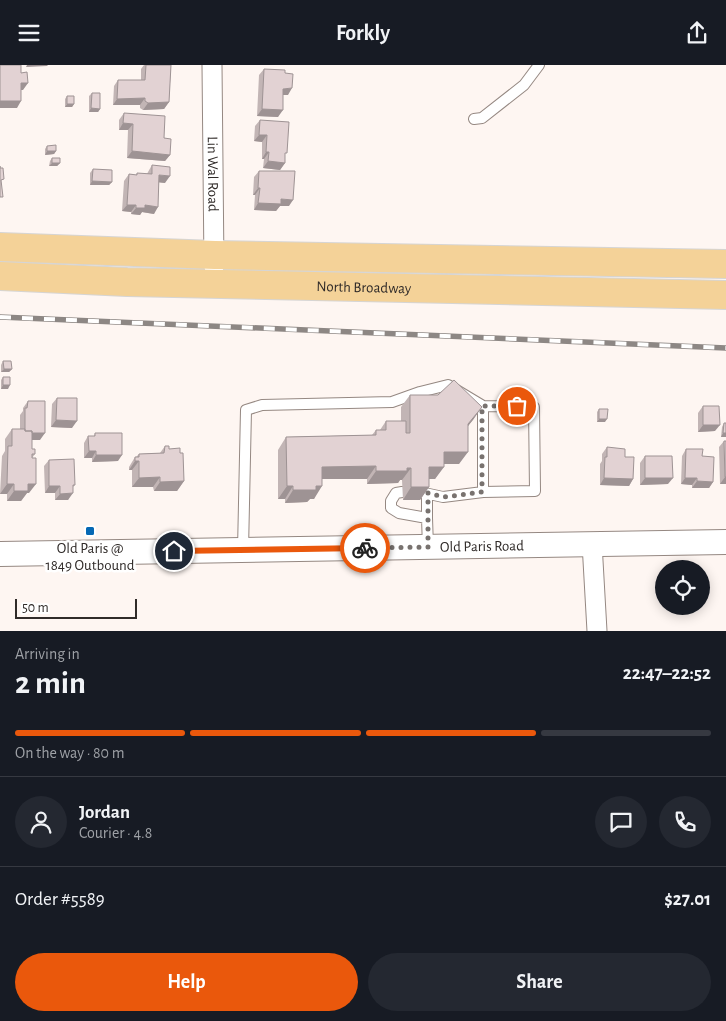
<!DOCTYPE html>
<meta charset="utf-8">
<style>
body{margin:0;font-family:"Alegreya Sans",sans-serif;background:#242831;color:#f1f3f6;height:100vh;display:flex;flex-direction:column;font-size:19px;white-space:nowrap}
*{box-sizing:border-box;margin:0}
p{font-size:16px;color:#9ea1a6}
.icon{flex:none;width:28px;height:28px;fill:none;stroke:currentColor;stroke-width:2;stroke-linecap:round;stroke-linejoin:round}
.map{position:relative;height:566px;overflow:hidden}
.side{display:flex;flex-direction:column;background:#171b24;flex:1}
.side>*{flex:none}
.buttons{position:absolute;left:655px;top:495px;display:grid;gap:10px}
.buttons a{display:grid;place-items:center;width:55px;height:55px;border-radius:50%;background:#171b24;box-shadow:0 2px 12px #0003;font-size:25px}
.scale{position:absolute;left:15px;bottom:12px;width:122px;box-sizing:border-box;padding-left:5px;border:2px solid #302b29;border-top:0;font-size:14px;line-height:18px;white-space:nowrap;color:#302b29;-webkit-text-stroke:4px #fff;paint-order:stroke}
.pin{position:absolute;display:grid;place-items:center;width:42px;height:42px;color:#fff;margin:-21px;border:2px solid #fff;border-radius:50%;box-shadow:0 1px 5px #0007}
.courier{position:absolute;display:grid;place-items:center;width:50px;height:50px;margin:-25px;border:4px solid #ea580c;border-radius:50%;background:#fff;color:#222;box-shadow:0 1px 6px #0007}
.headline em{font-style:normal;font-weight:700}
.headline div{display:flex;flex-direction:column-reverse}
.headline{display:flex;align-items:center;justify-content:space-between;height:85px;padding:0 15px}
h1{font-size:32px;font-weight:700;line-height:38px}
.bar{display:grid;grid-template-columns:repeat(4,1fr);gap:8px 5px;align-content:center;height:60px;padding:0 15px}
.bar i{height:6px;border-radius:4px;background:#363941}
.bar .current{background:#ea580c}
.bar p{grid-column:span 4}
.line{display:flex;align-items:center;gap:12px;padding:0 15px;border-top:1px solid #363941}
.line div{flex:1}
.round{display:grid;place-items:center;flex:none;width:52px;height:52px;border-radius:26px;background:#242831}
.button{display:flex;gap:10px;margin-top:auto;padding:10px 15px}
.button a{flex:1;height:58px;border-radius:30px;background:#ea580c;color:#fff;font-size:20px;font-weight:700;line-height:58px;text-align:center}
.button a+a{background:#242831;color:#f1f3f6}
header{display:flex;justify-content:space-between;align-items:center;height:65px;padding:0 15px;background:#171b24;font-size:22px;font-weight:700}
.map>svg:first-child{display:block}
.lines{fill:none;stroke-linecap:round;stroke-linejoin:round}
.service-casing{stroke:#958882;stroke-width:12}
.minor-casing{stroke:#958882;stroke-width:21}
.tertiary-casing{stroke:#958882;stroke-width:26}
.trunk-casing{stroke:#d6d5d4;stroke-width:30}
.service{stroke:#fff;stroke-width:10}
.minor{stroke:#fff;stroke-width:19}
.tertiary{stroke:#fff;stroke-width:24}
.trunk{stroke:#f4d298;stroke-width:28}
.rail-casing{stroke:#8d8784;stroke-width:5.5}
.rail{stroke:#fff;stroke-width:4;stroke-dasharray:11;stroke-linecap:butt}
.wall{fill:#c2b5b5}
.shaded-wall{fill:#9e9394}
.building{fill:#e2d2d3;stroke:#9e9394}
.done{stroke:#78726f;stroke-width:5;stroke-dasharray:0 9}
.route{stroke:#ea580c;stroke-width:6}
.poi-dot{fill:#0568b4;stroke:#fff;stroke-width:2}
.labels{text-anchor:middle;dominant-baseline:central;stroke-width:5;stroke-linejoin:round;paint-order:stroke}
.street-label{font-size:15px;fill:#302b29;stroke:#fff}
.poi-label{font-size:15px;fill:#302b29;stroke:#fff}
</style>
<header><svg class="icon" aria-label="menu" viewBox="0 0 24 24"><path d="M4 6h16M4 12h16M4 18h16"/></svg>Forkly<svg class="icon" aria-label="share" viewBox="0 0 24 24"><path d="M12 15V3M7 8l5-5 5 5M5 13v7h14v-7"/></svg></header>
<div class="map">
<svg width="726" height="566" viewBox="0 0 726 566">
<rect width="100%" height="100%" fill="#fef6f2"/>
<g class="lines">
<defs>
<path id="service" d="M474,54L482,53L524,20L539,0
M483,341V427
M402,427L396,428L391,436V443L399,448L427,453L428,482
M427,453V429
M243,485L246,345L262,340L392,337L420,327L448,320L483,341L534,342L535,426L483,427L443,432L420,427"/>
<g id="minor">
<path id="s1" d="M212,0L214,202"/>
<path d="M592,478L597,566"/>
</g>
<g id="tertiary">
<path id="s2" d="M0,489L726,477"/>
</g>
<g id="trunk">
<path d="M0,182L215,190L726,199"/>
<path id="s3" d="M0,211L127,217L726,230"/>
</g>
</defs>
<use href="#service" class="service-casing"/>
<use href="#minor" class="minor-casing"/>
<use href="#tertiary" class="tertiary-casing"/>
<use href="#trunk" class="trunk-casing"/>
<use href="#service" class="service"/>
<use href="#minor" class="minor"/>
<use href="#tertiary" class="tertiary"/>
<use href="#trunk" class="trunk"/>
<defs>
<path id="rail" d="M0,252L726,283"/>
</defs>
<use href="#rail" class="rail-casing"/>
<use href="#rail" class="rail"/>
</g>
<path class="wall" d="M144,0H171L169,37L164,44L143,45L140,43V40H113L114,21L118,15H141V4Z
M264,4L288,30H283L278,52L257,51L259,10Z
M92,28L100,44L98,47H89V31Z
M67,31L74,39L72,42H65V34Z
M124,48L164,73L170,90L165,96L127,93L128,65H119V55Z
M260,55L285,91V98L280,105L263,103L264,94H262V77L254,76L255,61Z
M47,81L56,86L54,89L45,90V84Z
M52,93L60,98L57,101H49L50,96Z
M152,100L165,118L159,117L154,149L142,147L140,150L131,149V147L122,146L124,116L129,109L136,110L137,108L147,109L148,107Z
M93,104L112,117L109,120H90V108Z
M259,106L289,141H280L276,146L254,145L255,130H253L254,112Z
M3,296L12,304L9,307H1V300Z
M3,312L8,324H1V315Z
M410,330L482,342L468,361L459,399H444L435,414H429V422L420,435H403L402,415H400L398,418L367,419V414H322L314,434H310L307,437L285,438V434H278V385L286,372L372,370L376,365H380L386,356H401V342Z
M57,333L72,363L51,362L52,339Z
M28,336L40,375H32V384L35,389L32,393L29,428H27L21,436H7V429H0L2,391L5,386V374L12,364H20V350L23,346V343Z
M703,341L715,366L698,367V348Z
M599,344L605,357H597V347Z
M724,358L726,372H721L722,362Z
M95,368L118,396L92,397V393H84V378L88,371H94Z
M724,376L726,419H720L719,382Z
M165,381L169,384L180,388L184,416L177,426H154L153,422H132V405H129V402L135,392H136L139,389L160,388Z
M607,382L625,392L633,414L629,421L600,420V399L602,396V389Z
M686,384L702,391L713,417L709,423H692V420L681,419L682,391Z
M645,391L668,419L640,420V398Z
M49,395L75,420L73,422L68,435H55V428H45L44,401Z"/>
<path class="shaded-wall" d="M27,0H48L47,1L26,2Z
M21,18H28L23,25H16Z
M292,23L288,30H279L283,24Z
M145,33L140,40H113L117,34Z
M0,36H21L17,43H0Z
M169,37L164,44L143,45L148,38Z
M67,39H74L72,42H65Z
M91,43L100,44L98,47H89Z
M262,44L283,45L278,52L257,51Z
M123,58L133,59L128,65H119Z
M259,70H267L262,77L254,76Z
M47,86H56L54,89L45,90Z
M132,86L170,90L165,96L127,93Z
M266,87H269L264,94H262Z
M268,96L285,98L280,105L263,103Z
M52,98H60L57,101H49Z
M159,110L170,111L165,118L155,117Z
M92,116L112,117L109,120H90Z
M258,123H260L255,130H253Z
M281,134L293,135L289,141H280L276,146L254,145L258,138Z
M127,140H136L131,147L122,146Z
M145,140L158,142L154,149L142,147L140,150L131,149L136,143Z
M4,304H12L9,307H1Z
M3,320H10L8,324H1Z
M482,342L473,355L459,372L468,359Z
M599,354H607L605,357H597Z
M56,355L77,356L72,363L51,362Z
M703,360H720L715,366L698,367Z
M25,368H45L40,375H20Z
M723,368H726V372H721Z
M89,386H96L92,393H84Z
M444,387H468L459,399H435Z
M96,390H122L118,396L92,397Z
M135,396H139L132,405H129Z
M376,401L367,414H313L322,402Z
M429,402H444L435,414H420Z
M411,403L402,415H400L398,418L367,419L376,406Z
M160,412L153,422H132L139,413Z
M725,412H726V419H720Z
M604,413L633,414L629,421L600,420Z
M645,413H673L668,419L640,420Z
M685,413H697L692,420L681,419Z
M184,416L177,426H154L160,417Z
M697,416L713,417L709,423H692Z
M7,419H14L7,429H0Z
M28,419H36L29,428H27L21,436H7L14,426Z
M49,421H60L55,428H45Z
M287,421H293L285,434H278Z
M316,421H322L314,434H310L307,437L285,438L293,425Z
M411,422H429L420,435H403Z
M73,428L68,435H55L60,429Z"/>
<path class="building" d="M0,0H21V8L27,7L28,18H21V36H0Z
M146,0H171L169,37L148,38L145,36V33L117,34L118,15H145Z
M264,4L285,5V8L293,9L292,23L283,24V45L262,44Z
M92,28H100V44L91,43Z
M67,31H74V39H67Z
M124,48L165,51L164,73L171,74L170,90L132,86L133,59L123,58Z
M260,55L289,57L287,88H285V98L268,96L269,87H266L267,70H259Z
M56,80V86H47V81Z
M52,93H60V98H52Z
M152,100L170,102V111L159,110L158,142L145,140V143H136V140H127L129,109L137,110V108L152,109Z
M0,101V103H3L4,114L1,115L3,132H0Z
M93,104L112,105V117L92,116Z
M259,106H295L293,135L281,134V139L258,138L260,123H258Z
M3,296H11L12,304H4Z
M3,312H10V320H3Z
M454,315L482,342L468,359V387H444V402H429V422H411V403H407V406H376V401L322,402V421H316V425H293V421H287L286,372L376,370V365H386V356H406V368H410V330H438Z
M57,333H77V356L56,355Z
M28,336H45V368H32V366H25V343H27Z
M703,341H719L720,360H703Z
M599,344H608L607,354H599Z
M724,358H726V368H723Z
M12,364H25V366H32V384H35V389H32V393H36V419H28V426H14V419H7L8,381H12Z
M95,368H122V390H96V386H89L88,371H95Z
M724,376H726V412H725Z
M165,381H169V384L180,383V388H183L184,416L160,417V412L139,413V396H135V392H139V389L164,388Z
M607,382L625,384V392H634L633,414L604,413L605,392H607Z
M686,384H703L702,391L714,392L713,417L697,416V413H685Z
M645,391H672L673,413H645Z
M74,394L75,420H73V428L60,429V421H49V395Z"/>
<g class="lines">
<path class="done" d="M365,483L428,482V428L444,432L482,427V341H517"/>
<path class="route" d="M174,486L365,483"/>
</g>
<rect class="poi-dot" x="85" y="461" width="10" height="10" rx="2.5"/>
<g class="labels">
<g class="street-label">
<text stroke="none"><textPath href="#s1" startOffset="109">Lin Wal Road</textPath></text>
<text stroke="none"><textPath href="#s3" startOffset="364">North Broadway</textPath></text>
<text stroke="none"><textPath href="#s2" startOffset="482">Old Paris Road</textPath></text>
</g>
<g class="poi-label">
<text x="90" y="483">Old Paris @<tspan x="90" dy="17">1849 Outbound</tspan></text>
</g>
</g>
</svg>
<div class="buttons">
<a><svg class="icon" aria-label="locate" viewBox="0 0 24 24"><circle cx="12" cy="12" r="6"/><path d="M12 2v4M12 18v4M2 12h4M18 12h4"/></svg></a>
</div>
<div class="scale">50 m</div>
<div class="pin" style="left:517px;top:341px;background:#ea580c"><svg class="icon" aria-label="bag" viewBox="0 0 24 24"><path d="M5 8h14l-1 12H6zM9 8a3 3 0 0 1 6 0"/></svg></div>
<div class="pin" style="left:174px;top:486px;background:#1f2937"><svg class="icon" aria-label="home" viewBox="0 0 24 24"><path d="M3 11l9-7 9 7M6 9v11h12V9"/></svg></div>
<div class="courier" style="left:365px;top:483px"><svg class="icon" aria-label="bike" viewBox="0 0 24 24"><circle cx="6" cy="16" r="4"/><circle cx="18" cy="16" r="4"/><path d="M6 16l4-8h5l3 8M10 8l3 8H6M13 5h3"/></svg></div>
</div>
<section class="side">
<div class="headline"><div><h1>2 min</h1><p>Arriving in</p></div><em>22:47–22:52</em></div>
<div class="bar"><i class="current"></i><i class="current"></i><i class="current"></i><i></i><p>On the way · 80 m</p></div>
<div class="line" style="height:90px"><a class="round"><svg class="icon" aria-label="person" viewBox="0 0 24 24"><circle cx="12" cy="8" r="4"/><path d="M4 21q1-7 8-7t8 7"/></svg></a><div><b>Jordan</b><p>Courier · 4.8</p></div><a class="round"><svg class="icon" aria-label="chat" viewBox="0 0 24 24"><path d="M4 5h16v11H9l-5 4z"/></svg></a><a class="round"><svg class="icon" aria-label="phone" viewBox="0 0 24 24"><path d="M5 4h4l2 5-3 2q2 4 5 5l2-3 5 2v4C11 20 4 13 5 4z"/></svg></a></div>
<div class="line" style="height:65px"><div>Order #5589</div><b>$27.01</b></div>
<div class="button"><a>Help</a><a>Share</a></div>
</section>
